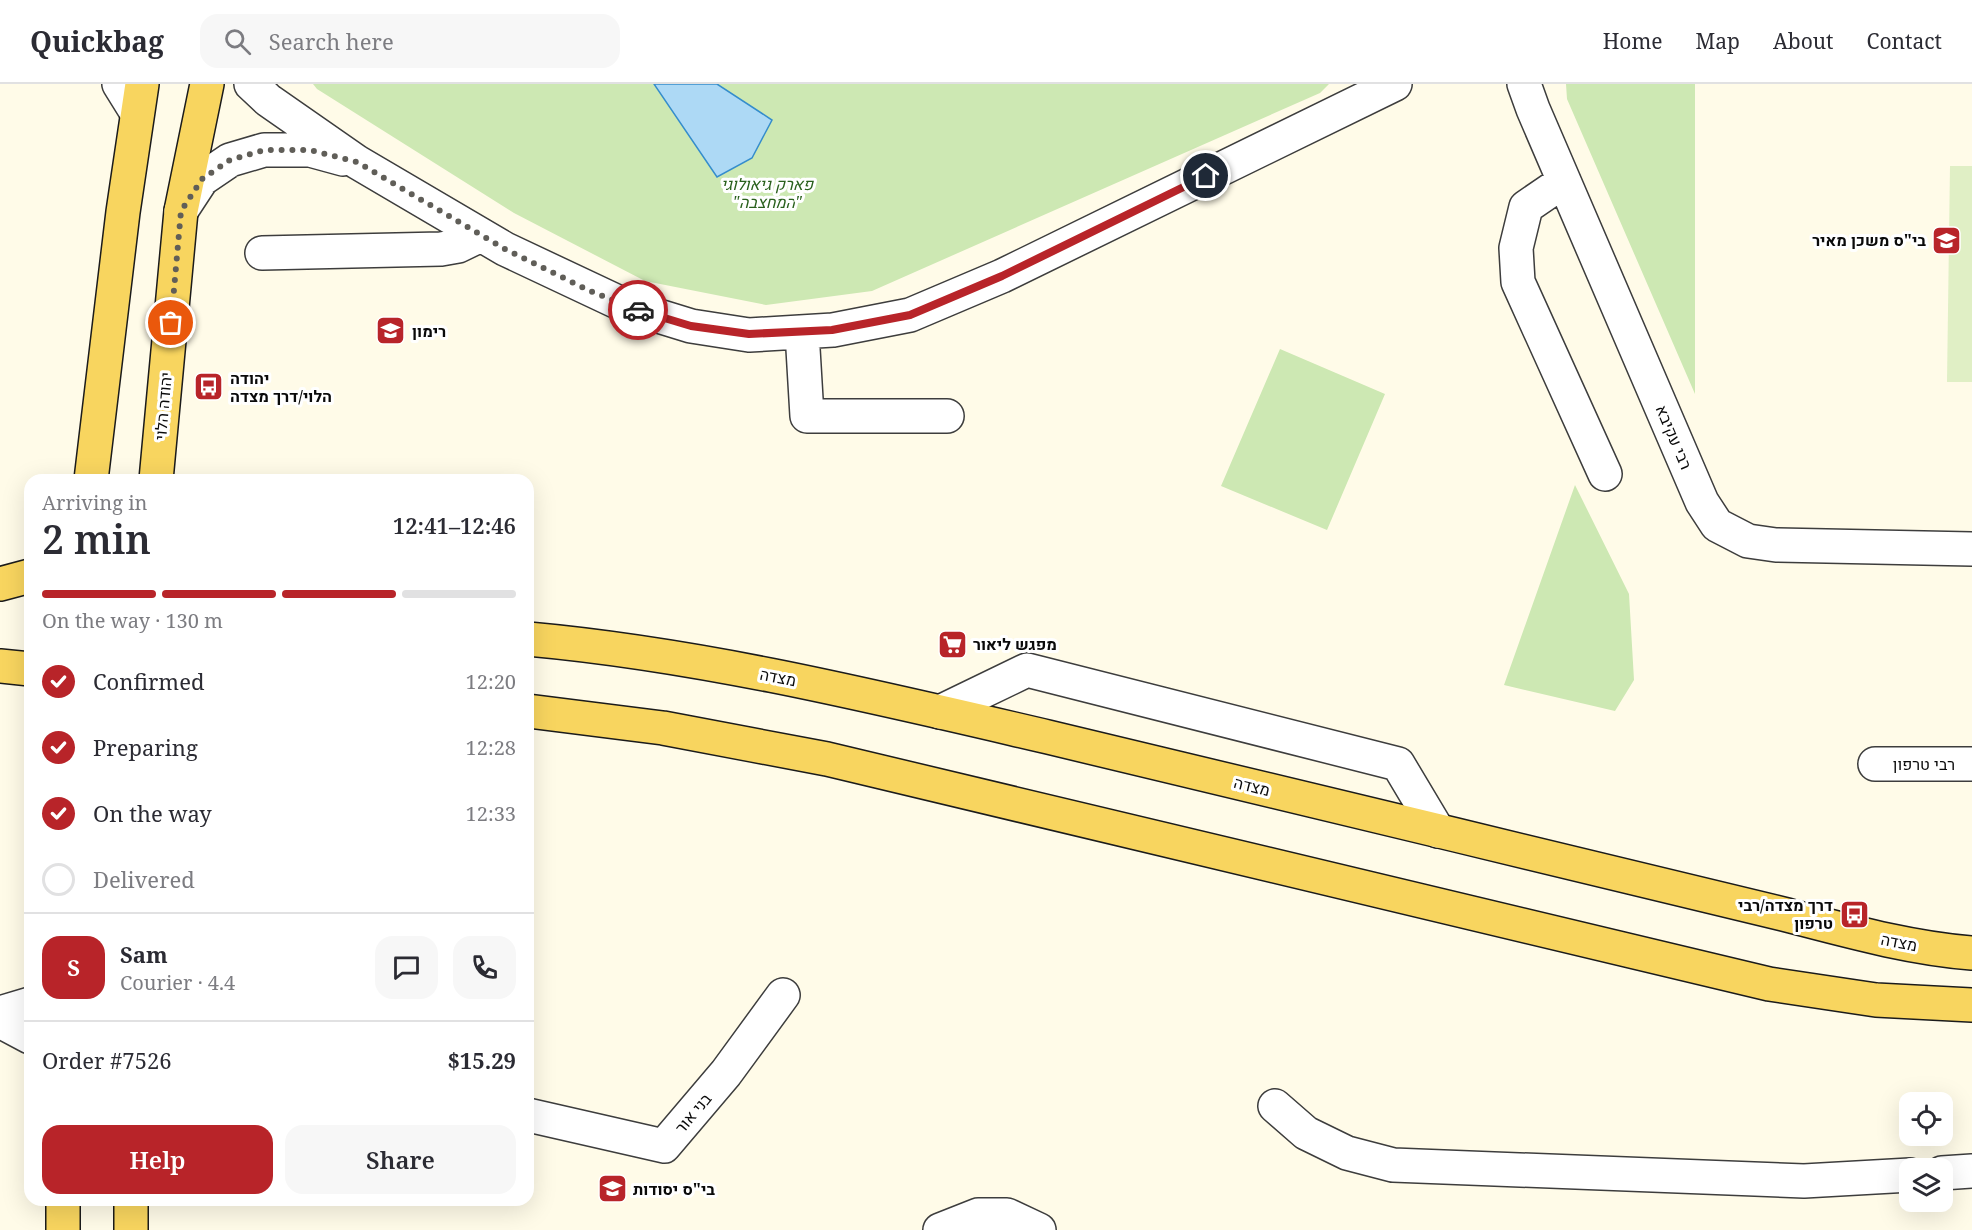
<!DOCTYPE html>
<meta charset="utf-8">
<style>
body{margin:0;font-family:"Noto Serif",Heebo,serif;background:#f7f7f7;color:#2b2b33;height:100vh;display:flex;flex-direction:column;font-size:22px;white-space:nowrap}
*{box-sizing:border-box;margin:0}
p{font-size:20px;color:#7c7c81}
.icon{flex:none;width:33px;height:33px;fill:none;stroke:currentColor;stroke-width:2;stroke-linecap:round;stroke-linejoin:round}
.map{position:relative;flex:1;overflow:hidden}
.panel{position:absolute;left:24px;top:390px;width:510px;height:732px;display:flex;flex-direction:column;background:#fff;border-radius:18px;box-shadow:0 6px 24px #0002}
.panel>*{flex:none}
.fabs{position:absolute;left:1899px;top:1008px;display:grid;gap:12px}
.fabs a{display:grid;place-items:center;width:54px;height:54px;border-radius:12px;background:#fff;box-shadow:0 6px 24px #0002;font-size:30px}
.pin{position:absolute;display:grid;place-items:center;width:51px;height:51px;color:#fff;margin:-26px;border:3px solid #fff;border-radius:50%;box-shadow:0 2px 6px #0007}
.courier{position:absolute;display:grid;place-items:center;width:60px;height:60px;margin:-30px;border:4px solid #b82429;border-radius:50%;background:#fff;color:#222;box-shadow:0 2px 8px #0007}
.summary em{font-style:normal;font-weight:600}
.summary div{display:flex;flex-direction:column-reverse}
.summary{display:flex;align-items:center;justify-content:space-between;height:102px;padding:0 18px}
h1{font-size:39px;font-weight:600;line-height:45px}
.bar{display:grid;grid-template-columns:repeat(4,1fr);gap:9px 6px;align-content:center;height:72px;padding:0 18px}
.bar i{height:8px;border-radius:4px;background:#e1e1e2}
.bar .selected{background:#b82429}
.bar p{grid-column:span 4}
.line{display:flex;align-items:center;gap:15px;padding:0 18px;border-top:2px solid #e1e1e2}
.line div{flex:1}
.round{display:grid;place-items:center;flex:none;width:63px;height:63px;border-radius:18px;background:#f7f7f7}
ol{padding:0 18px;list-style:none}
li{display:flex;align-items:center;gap:18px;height:66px}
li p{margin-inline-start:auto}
li .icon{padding:6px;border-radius:50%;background:#b82429;color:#fff;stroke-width:4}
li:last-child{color:#7c7c81}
li i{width:33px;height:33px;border:3px solid #e1e1e2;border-radius:50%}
.button{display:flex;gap:12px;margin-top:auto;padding:12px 18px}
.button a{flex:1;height:69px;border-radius:18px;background:#b82429;color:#fff;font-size:24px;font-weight:600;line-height:69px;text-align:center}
.button a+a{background:#f7f7f7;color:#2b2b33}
header{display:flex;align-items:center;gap:36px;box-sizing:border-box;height:84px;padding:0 30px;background:#fff;border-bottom:2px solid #e1e1e2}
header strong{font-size:28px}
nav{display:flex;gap:33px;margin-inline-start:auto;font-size:21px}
.search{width:420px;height:54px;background:#f7f7f7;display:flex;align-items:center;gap:15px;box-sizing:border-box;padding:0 21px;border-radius:18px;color:#7c7c81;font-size:22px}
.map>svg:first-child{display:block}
.green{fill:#cde8b3}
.pitch{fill:#e0efc5}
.water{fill:#add9f5;stroke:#358dcc;stroke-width:1.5}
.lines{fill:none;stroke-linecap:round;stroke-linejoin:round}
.minor-casing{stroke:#3d3d3d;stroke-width:36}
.major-casing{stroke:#1b1b1b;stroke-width:36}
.minor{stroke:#fff;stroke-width:33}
.major{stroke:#f8d55f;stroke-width:33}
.done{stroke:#605e58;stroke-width:6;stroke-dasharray:0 10.8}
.route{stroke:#b82429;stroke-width:8}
.labels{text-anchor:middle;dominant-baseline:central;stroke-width:6;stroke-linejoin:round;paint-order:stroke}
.park-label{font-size:16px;font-style:italic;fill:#29601c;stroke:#fff}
.poi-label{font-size:16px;font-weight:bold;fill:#0a0a0a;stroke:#fff;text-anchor:start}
.street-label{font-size:16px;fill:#0a0a0a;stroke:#fff}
</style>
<header>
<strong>Quickbag</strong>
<div class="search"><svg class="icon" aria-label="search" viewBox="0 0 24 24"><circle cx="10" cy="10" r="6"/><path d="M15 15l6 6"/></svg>Search here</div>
<nav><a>Home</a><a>Map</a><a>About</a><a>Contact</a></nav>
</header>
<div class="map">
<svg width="1972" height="1146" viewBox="0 0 1972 1146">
<rect width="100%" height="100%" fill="#fffbe8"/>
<path class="green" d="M313,0H1329L1320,9L872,207L766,221L645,197L514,129L317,5Z
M1566,0H1695V310L1567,15Z
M1280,265L1385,310L1327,446L1221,402Z
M1575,401L1629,510L1634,596L1615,627L1504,601Z"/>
<path class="pitch" d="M1950,82H1972V298H1947Z"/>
<path class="water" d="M654,0H717L772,36L752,74L717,93Z"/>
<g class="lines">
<defs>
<path id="minor" d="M119,0L137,29
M251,0L268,16L357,78L505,165L626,222L691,242L749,251L833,246L910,231L1002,192L1395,0
M1524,0L1533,25L1702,418L1717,441L1748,457L1776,461L1972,465
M1564,97L1526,123L1516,164L1518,198L1605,390
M181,127L202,95L230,76L264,66H310L343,75
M262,169L441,165L458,162L481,151
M802,248L807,332H947
M940,628L1027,586L1398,680L1438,747
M1875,680H1972
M0,929L30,920
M0,937L30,953
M1275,1022L1306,1049L1347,1069L1393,1081L1804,1097L1910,1091
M528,1031L664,1062L726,989L783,911
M1942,1089L1972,1087
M940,1146L978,1131H1007L1039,1146"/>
<path id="major" d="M91,396L123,128L142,0
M156,396L181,127L207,0
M0,500L30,492
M528,555C704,571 876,613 1048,653C1293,710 1538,772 1783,830C1845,846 1908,864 1972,869
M0,582L30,585
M528,627L663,644L827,675L1769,900L1876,916L1972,921
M63,1146V1116
M131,1146V1116"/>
</defs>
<use href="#minor" class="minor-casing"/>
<use href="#major" class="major-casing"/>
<use href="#minor" class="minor"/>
<use href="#major" class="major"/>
</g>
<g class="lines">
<path class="done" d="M171,239L181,127L202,95L230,76L264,66H310L357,78L505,165L590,207L638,226"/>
<path class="route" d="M638,226L691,242L749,250L832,246L910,231L1002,192L1206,92"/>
</g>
<defs>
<symbol id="school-square" viewBox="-11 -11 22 22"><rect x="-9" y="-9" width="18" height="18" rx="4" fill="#b82429" stroke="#fff"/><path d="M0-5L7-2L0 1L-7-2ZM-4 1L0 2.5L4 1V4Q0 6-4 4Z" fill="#fff"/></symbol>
<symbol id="bus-square" viewBox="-11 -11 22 22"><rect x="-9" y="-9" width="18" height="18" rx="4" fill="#b82429" stroke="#fff"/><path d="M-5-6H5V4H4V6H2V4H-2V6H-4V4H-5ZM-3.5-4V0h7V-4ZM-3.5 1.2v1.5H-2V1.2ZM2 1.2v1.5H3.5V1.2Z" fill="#fff"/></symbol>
<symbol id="supermarket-square" viewBox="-11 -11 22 22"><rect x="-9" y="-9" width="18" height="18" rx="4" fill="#b82429" stroke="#fff"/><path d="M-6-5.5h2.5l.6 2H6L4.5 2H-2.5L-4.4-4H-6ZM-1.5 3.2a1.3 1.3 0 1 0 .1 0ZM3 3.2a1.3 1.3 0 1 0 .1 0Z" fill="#fff"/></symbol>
</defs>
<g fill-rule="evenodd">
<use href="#school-square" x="1930" y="140" width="33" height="33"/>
<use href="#school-square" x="374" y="230" width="33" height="33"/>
<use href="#bus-square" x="192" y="286" width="33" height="33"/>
<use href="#supermarket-square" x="936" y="544" width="33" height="33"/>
<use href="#bus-square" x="1838" y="814" width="33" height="33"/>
<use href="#school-square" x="596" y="1088" width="33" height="33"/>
</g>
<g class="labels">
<g class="park-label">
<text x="767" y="100">פארק גיאולוגי<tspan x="767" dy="18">"המחצבה"</tspan></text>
</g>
<g class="poi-label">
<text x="1926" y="156" text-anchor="end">בי"ס משכן מאיר</text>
<text x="412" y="247">רימון</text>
<text x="230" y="294">יהודה<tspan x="230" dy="18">הלוי/דרך מצדה</tspan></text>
<text x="973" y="560">מפגש ליאור</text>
<text x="1833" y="821" text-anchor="end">דרך מצדה/רבי<tspan x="1833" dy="18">טרפון</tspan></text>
<text x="633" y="1105">בי"ס יסודות</text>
</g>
<g class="street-label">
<text transform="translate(163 322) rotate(-85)">יהודה הלוי</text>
<text transform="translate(1674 353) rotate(67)">רבי עקיבא</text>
<text transform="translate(778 593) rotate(11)">מצדה</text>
<text x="1924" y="680">רבי טרפון</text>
<text transform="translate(1252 702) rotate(14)">מצדה</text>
<text transform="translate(1899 858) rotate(11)">מצדה</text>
<text transform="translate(693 1029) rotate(-50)">בני אור</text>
</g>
</g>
</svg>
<div class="fabs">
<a><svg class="icon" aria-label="locate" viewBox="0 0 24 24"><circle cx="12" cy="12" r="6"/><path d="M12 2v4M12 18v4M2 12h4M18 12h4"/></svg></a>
<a><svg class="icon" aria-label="layers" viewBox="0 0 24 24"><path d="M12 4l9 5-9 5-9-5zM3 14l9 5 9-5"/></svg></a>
</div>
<div class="pin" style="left:171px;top:239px;background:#ea580c"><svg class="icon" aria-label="bag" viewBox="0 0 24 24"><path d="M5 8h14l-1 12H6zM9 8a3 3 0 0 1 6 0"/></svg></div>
<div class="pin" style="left:1206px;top:92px;background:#1f2937"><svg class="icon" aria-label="home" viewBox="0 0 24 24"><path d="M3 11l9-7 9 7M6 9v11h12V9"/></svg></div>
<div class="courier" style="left:638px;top:226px"><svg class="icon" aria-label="car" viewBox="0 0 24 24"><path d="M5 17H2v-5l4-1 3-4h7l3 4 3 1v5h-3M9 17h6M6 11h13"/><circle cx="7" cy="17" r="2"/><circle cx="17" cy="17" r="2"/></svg></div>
<section class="panel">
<div class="summary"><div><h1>2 min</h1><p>Arriving in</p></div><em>12:41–12:46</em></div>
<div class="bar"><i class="selected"></i><i class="selected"></i><i class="selected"></i><i></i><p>On the way · 130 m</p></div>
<ol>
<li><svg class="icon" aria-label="check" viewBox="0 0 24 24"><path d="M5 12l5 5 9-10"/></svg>Confirmed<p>12:20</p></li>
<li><svg class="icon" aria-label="check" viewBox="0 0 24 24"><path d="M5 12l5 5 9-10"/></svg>Preparing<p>12:28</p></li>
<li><svg class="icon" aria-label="check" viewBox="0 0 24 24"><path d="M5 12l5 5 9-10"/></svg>On the way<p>12:33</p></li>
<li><i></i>Delivered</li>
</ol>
<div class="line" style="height:108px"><b class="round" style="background:#b82429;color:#fff">S</b><div><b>Sam</b><p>Courier · 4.4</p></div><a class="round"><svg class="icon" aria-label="chat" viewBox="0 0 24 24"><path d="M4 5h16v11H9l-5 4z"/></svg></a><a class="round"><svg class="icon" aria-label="phone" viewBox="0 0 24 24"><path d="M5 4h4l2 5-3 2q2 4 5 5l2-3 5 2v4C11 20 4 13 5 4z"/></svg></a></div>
<div class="line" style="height:78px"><div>Order #7526</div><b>$15.29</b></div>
<div class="button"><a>Help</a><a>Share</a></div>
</section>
</div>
